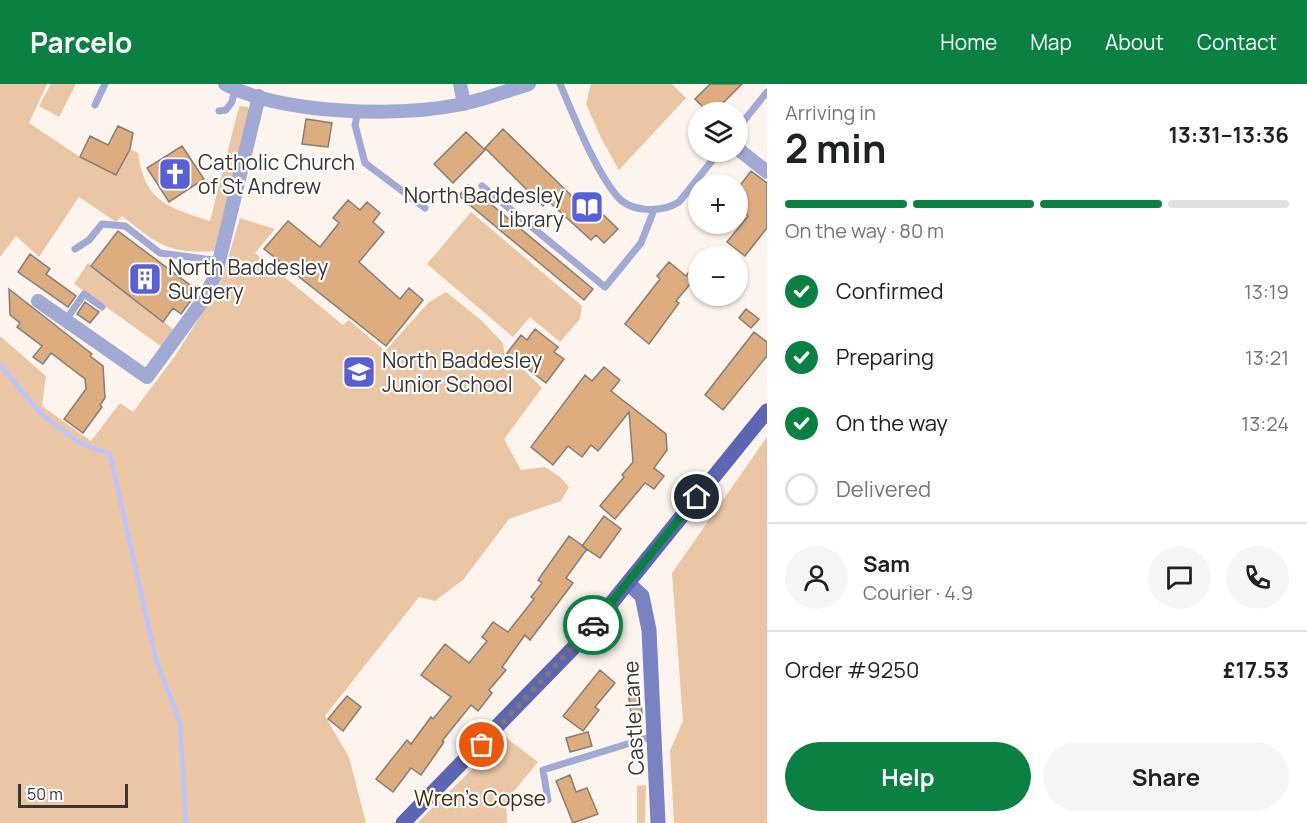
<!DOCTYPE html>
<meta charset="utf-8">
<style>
body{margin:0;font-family:Manrope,sans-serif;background:#f6f6f6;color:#202124;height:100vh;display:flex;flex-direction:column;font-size:22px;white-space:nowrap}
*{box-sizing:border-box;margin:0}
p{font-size:20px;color:#757577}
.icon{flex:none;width:33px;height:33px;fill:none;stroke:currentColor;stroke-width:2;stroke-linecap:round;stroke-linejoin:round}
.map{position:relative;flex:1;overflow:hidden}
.drawer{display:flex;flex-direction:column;background:#fff;width:540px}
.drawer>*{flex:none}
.controls{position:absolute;left:688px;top:18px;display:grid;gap:12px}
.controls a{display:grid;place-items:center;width:60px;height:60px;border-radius:50%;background:#fff;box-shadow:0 2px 4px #0004;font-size:30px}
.scale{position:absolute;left:18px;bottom:15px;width:110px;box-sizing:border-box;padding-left:6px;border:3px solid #383532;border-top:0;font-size:16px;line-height:21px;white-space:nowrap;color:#383532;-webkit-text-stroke:4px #fff;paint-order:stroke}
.pin{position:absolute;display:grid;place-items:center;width:51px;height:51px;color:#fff;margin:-26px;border:3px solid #fff;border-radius:50%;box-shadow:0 2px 6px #0007}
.courier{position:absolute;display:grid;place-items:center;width:60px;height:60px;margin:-30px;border:4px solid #0b8043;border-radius:50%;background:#fff;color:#222;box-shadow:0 2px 8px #0007}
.headline em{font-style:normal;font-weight:700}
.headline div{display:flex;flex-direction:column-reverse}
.headline{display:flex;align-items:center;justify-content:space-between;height:102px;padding:0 18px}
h1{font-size:39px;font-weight:700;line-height:45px}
.bar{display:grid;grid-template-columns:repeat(4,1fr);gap:9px 6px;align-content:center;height:72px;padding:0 18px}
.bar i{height:8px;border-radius:4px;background:#e0e0e0}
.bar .current{background:#0b8043}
.bar p{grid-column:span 4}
.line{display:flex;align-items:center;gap:15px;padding:0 18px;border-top:2px solid #e0e0e0}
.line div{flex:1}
.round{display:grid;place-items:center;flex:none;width:63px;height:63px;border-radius:32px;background:#f6f6f6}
ol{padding:0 18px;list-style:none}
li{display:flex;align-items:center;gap:18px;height:66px}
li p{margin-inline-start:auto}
li .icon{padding:6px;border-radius:50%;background:#0b8043;color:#fff;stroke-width:4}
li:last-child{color:#757577}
li i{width:33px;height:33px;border:3px solid #e0e0e0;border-radius:50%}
.action{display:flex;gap:12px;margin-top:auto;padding:12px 18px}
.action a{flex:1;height:69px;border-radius:36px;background:#0b8043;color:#fff;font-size:24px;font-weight:700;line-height:69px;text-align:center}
.action a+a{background:#f6f6f6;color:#202124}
header{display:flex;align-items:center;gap:36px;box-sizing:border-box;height:84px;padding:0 30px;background:#0b8043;color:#fff}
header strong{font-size:28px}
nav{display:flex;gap:33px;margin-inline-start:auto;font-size:21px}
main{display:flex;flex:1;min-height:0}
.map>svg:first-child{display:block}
.green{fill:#eac6a5}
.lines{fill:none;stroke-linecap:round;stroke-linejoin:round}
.stream{stroke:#b9c4fe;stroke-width:4.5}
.building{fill:#ddac7f;stroke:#857e77;stroke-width:1.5}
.lane{stroke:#a1a9d5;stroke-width:7}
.street{stroke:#a1a9d5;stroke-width:14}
.secondary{stroke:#7983c3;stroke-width:15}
.primary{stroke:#5d66b4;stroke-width:15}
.done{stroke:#7d7873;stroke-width:6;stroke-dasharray:0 10.8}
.route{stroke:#0b8043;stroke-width:8}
.labels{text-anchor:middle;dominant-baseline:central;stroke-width:4.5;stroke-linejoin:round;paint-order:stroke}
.poi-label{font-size:21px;fill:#383532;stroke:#fff;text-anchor:start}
.street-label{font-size:21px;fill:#383532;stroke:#fff}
.park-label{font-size:21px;fill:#4b2b05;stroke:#fff}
</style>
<header>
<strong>Parcelo</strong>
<nav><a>Home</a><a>Map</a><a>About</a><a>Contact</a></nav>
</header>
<main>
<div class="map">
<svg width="767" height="739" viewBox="0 0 767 739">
<rect width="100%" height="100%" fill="#fdf5ed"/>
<path class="green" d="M0,0H47L29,39L80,73L116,91L130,65L138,69C145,118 167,123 210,137L237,30L240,22L248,23L250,30L217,167C168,170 158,161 122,132L116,138L79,113L39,173L16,152L0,173Z
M51,0H76L59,33L39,22Z
M591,0H672L686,14L619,86L602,56L586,20Z
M471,128L582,222L580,235L560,258L530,233L513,253L427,180Z
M240,134L275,145L255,169L343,241L349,236L385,267L428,219L446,208L481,236L503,259L505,274L523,285L542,304L504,355L521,386L545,383L560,393L569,403L561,417L509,435L463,496L435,517L419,513L325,632L349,673L366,739H0V252L46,292L42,322L91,357L120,319L133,328L175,272L220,201Z
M88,179L173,245L162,263L74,200Z
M767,353V739H674L670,667L683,637L672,489Z
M505,653L538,678L506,717L507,739H417Z
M646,701L645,739H637V702Z"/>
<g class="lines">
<path class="stream" d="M0,281L42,331L80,359L110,370L156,576L180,638L186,739"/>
</g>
<path class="building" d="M710,0H742L714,28H708L695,15Z
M306,35L332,39L328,63L302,60Z
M118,42L133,49L130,65L116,91L80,73L90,52L108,61Z
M503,45L579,119L585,113L618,145L604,159L596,151L591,156L548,117L543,122L485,64Z
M466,48L485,66L453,99L434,80Z
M182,62L204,95L169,118L147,84Z
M751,87L767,99V144L745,172L727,158L748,132L738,124V104Z
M468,101L593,205L584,216L459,112Z
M348,116L360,126L367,118L380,129L373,138L384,148L359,178L400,215L409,204L423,216L386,262L264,165L288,137L320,163L339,139L333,134Z
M118,147L198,207L181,230L173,224L163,238L91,182Z
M30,170L50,185L46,190L76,212L68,223L18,188Z
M669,178L686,192L692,184L699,190V206L691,199L676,217L679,219L649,260L625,240L660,195L657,192Z
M9,205L92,270L90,272L103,282L105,314L100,321L102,323L83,349L64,335L86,305L85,295L51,269L43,280L33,273L42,262L17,243L20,239L10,231Z
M85,218L99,228L90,239L77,230Z
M746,225L759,235L751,244L739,234Z
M535,245L558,263L554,268L564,275L546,299L507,269L521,251L527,256Z
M754,248L767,258V272L723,326L705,311Z
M604,283L620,296L611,307L666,350L667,366L654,384L664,392L654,405L645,399L615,435L600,422L624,393L622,391L633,378L629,328L598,367L591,361L582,373L568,362L553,381L531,363L585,291L592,297Z
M604,432L621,445L600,474L582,462Z
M569,452L587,465L566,494L573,499L530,556L525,551L502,583L506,586L489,606L492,609L478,627L471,621L442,657L444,658L421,691L411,684L393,708L376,695L407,656L411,660L431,633L433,635L451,613L421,591L445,560L469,579L487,557L482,553L493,538L508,548L534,515L531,513L542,499L538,496Z
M600,586L615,599L595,623L599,626L583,647L563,632Z
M640,604L642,630L631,631L628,606Z
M347,612L361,623L343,647L328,635Z
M588,648L592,662L570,668L566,654Z
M570,691L576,708L587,704L598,730L573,739L556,697Z"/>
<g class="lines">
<path class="lane" d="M560,0C574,32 594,84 616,111C630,129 661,129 679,118L719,68
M95,21L105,0
M219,27L226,26L232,18L235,5
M358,27L355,41L365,79L425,124
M738,44L767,8
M482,102L605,203L641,159L654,126
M75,165L89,156L102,140L125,142L160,169L220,177
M66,236L84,210L102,223
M548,716L543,686L653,652"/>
<path class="street" d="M225,0C284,31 399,33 463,20C485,15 507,7 529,0
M460,0L464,20
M738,65L767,88
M38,217L147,293L204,215L216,190L259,12"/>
<path class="secondary" d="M628,499L642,512L649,546L658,739"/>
<path class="primary" d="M403,739L584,553L767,327"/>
</g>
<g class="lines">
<path class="done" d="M482,661L593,541"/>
<path class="route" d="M593,541L697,413"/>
</g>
<defs>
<symbol id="church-square" viewBox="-11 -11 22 22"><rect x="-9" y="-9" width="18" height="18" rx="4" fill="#595fd7" stroke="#fff"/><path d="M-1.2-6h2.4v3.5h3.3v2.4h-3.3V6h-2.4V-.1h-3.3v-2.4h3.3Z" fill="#fff"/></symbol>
<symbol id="library-square" viewBox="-11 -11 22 22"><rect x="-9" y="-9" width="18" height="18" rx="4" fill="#595fd7" stroke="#fff"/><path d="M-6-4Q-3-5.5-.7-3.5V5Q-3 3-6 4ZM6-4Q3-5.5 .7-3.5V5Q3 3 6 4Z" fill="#fff"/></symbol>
<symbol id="building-square" viewBox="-11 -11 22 22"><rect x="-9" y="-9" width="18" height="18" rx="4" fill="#595fd7" stroke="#fff"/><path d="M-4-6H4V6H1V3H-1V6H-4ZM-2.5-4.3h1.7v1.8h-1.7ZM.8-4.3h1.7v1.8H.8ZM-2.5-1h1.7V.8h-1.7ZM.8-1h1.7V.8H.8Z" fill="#fff"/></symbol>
<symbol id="school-square" viewBox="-11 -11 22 22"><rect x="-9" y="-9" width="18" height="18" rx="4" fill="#595fd7" stroke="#fff"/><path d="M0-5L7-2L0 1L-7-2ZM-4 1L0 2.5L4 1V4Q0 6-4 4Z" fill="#fff"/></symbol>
</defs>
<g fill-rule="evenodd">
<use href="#church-square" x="156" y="71" width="38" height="38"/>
<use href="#library-square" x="568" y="104" width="38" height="38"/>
<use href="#building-square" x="126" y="176" width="38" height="38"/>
<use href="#school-square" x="340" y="269" width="38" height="38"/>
</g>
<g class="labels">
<g class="poi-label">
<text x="198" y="78">Catholic Church<tspan x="198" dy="24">of St Andrew</tspan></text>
<text x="564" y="111" text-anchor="end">North Baddesley<tspan x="564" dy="24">Library</tspan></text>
<text x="168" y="183">North Baddesley<tspan x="168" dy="24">Surgery</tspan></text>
<text x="382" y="276">North Baddesley<tspan x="382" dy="24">Junior School</tspan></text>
</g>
<g class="street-label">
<text transform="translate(633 634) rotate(-93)">Castle Lane</text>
</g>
<g class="park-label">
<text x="480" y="714">Wren's Copse</text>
</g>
</g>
</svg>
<div class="controls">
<a><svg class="icon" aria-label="layers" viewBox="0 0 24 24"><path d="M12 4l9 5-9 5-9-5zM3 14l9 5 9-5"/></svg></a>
<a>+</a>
<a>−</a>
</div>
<div class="scale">50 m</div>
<div class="pin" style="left:482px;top:661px;background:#ea580c"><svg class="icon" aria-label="bag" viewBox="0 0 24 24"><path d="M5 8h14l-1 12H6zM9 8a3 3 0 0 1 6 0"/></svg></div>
<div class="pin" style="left:697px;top:413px;background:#1f2937"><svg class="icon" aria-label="home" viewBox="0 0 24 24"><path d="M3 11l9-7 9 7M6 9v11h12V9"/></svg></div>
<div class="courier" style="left:593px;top:541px"><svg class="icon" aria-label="car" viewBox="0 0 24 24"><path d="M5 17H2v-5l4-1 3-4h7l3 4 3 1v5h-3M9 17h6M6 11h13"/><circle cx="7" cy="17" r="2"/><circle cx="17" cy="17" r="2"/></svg></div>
</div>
<section class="drawer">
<div class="headline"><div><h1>2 min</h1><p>Arriving in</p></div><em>13:31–13:36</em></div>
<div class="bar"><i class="current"></i><i class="current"></i><i class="current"></i><i></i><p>On the way · 80 m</p></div>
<ol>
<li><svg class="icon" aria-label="check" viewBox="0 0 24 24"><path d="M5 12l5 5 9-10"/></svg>Confirmed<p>13:19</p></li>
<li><svg class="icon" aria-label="check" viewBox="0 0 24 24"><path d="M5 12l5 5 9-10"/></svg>Preparing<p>13:21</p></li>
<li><svg class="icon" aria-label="check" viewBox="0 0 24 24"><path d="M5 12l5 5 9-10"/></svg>On the way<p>13:24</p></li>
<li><i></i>Delivered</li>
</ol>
<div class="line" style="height:108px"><a class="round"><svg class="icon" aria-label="person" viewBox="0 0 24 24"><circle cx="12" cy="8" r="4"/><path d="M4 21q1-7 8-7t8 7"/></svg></a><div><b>Sam</b><p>Courier · 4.9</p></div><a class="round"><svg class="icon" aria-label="chat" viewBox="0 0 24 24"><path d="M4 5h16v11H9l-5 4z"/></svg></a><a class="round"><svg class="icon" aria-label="phone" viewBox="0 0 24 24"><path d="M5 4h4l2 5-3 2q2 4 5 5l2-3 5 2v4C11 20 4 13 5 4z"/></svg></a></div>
<div class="line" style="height:78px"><div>Order #9250</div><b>£17.53</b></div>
<div class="action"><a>Help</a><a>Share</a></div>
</section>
</main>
